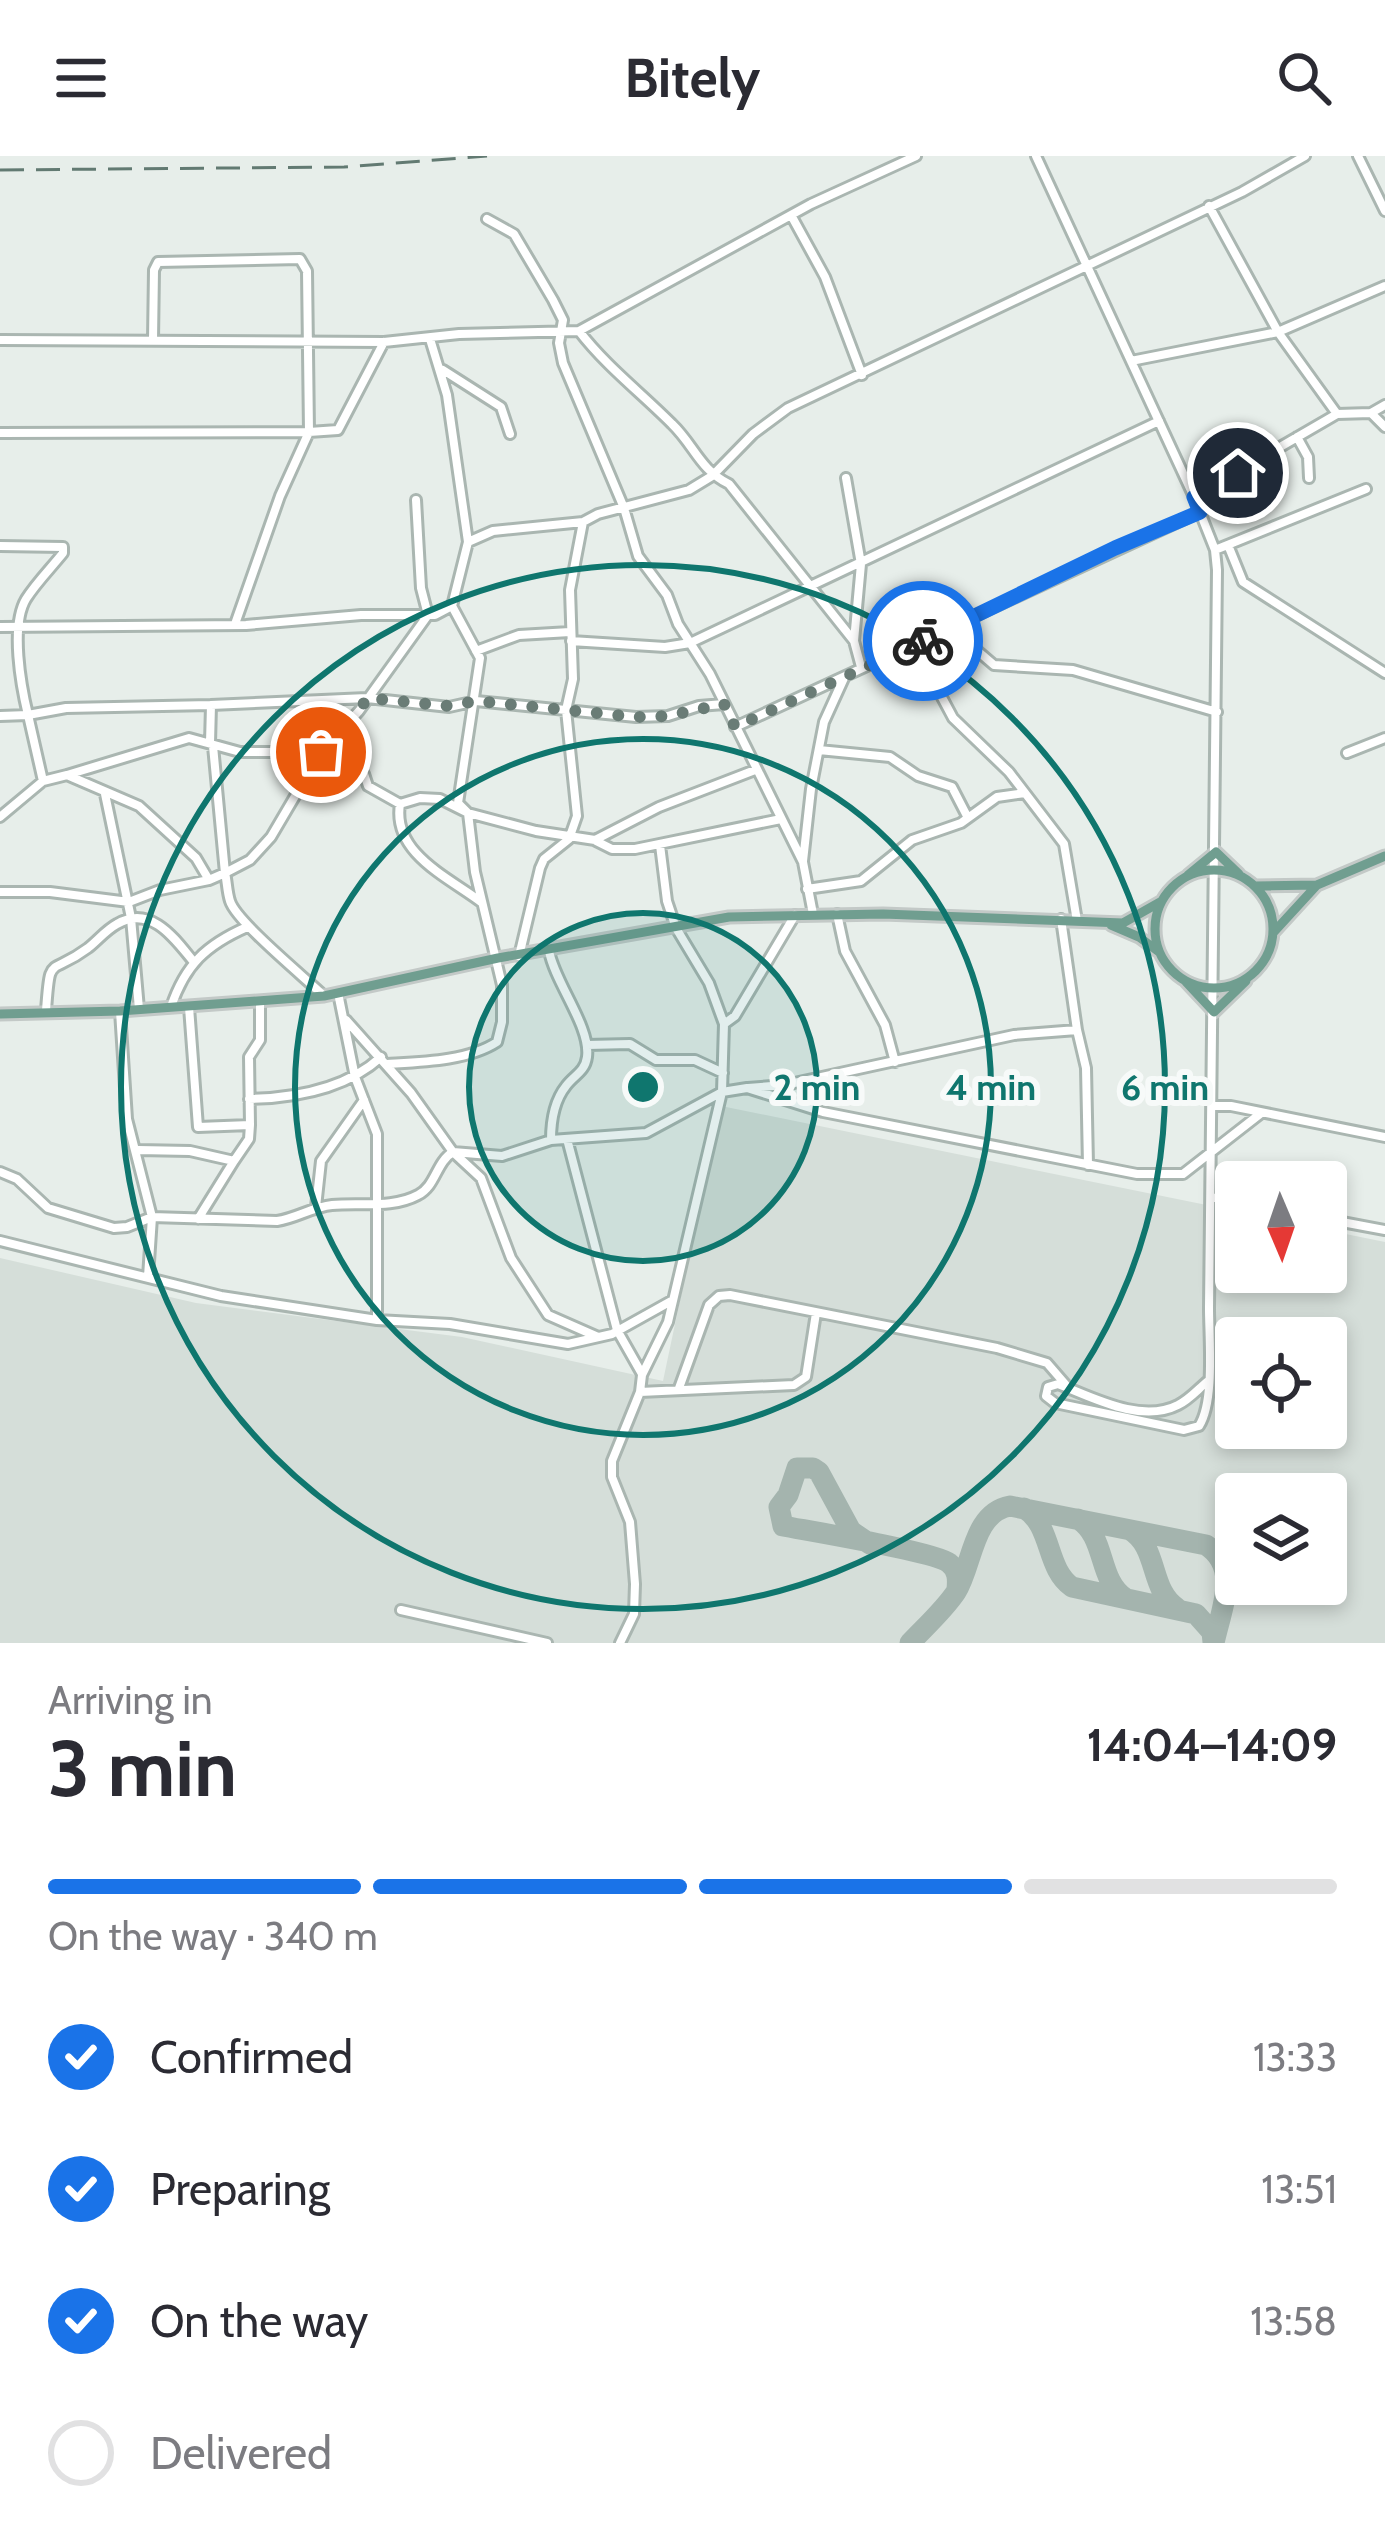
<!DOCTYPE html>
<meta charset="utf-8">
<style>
body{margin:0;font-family:Cabin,sans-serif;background:#f7f7f7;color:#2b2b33;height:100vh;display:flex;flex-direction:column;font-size:45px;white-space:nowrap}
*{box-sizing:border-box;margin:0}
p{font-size:39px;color:#7c7c81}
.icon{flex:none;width:66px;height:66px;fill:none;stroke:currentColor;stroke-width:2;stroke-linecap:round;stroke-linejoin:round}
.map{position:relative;height:1487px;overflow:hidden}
.details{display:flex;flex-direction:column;background:#fff;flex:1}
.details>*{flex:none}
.needle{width:78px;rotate:178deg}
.buttons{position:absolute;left:1215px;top:1005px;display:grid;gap:24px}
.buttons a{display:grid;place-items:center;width:132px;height:132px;border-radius:12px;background:#fff;box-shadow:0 6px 18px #0003;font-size:60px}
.pin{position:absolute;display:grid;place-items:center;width:102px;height:102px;color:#fff;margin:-51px;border:6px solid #fff;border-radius:50%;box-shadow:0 3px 12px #0007}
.courier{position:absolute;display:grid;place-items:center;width:120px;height:120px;margin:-60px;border:9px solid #1a73e8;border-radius:50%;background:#fff;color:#222;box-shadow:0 3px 15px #0007}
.head em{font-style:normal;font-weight:700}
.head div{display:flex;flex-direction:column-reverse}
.head{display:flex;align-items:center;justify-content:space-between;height:204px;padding:0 48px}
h1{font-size:78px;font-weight:700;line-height:90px}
.bar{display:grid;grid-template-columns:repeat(4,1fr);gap:18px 12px;align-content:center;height:144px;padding:0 48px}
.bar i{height:15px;border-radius:9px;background:#e1e1e2}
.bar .active{background:#1a73e8}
.bar p{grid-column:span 4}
ol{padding:0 48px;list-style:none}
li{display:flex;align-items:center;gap:36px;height:132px}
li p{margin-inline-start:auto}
li .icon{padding:12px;border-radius:50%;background:#1a73e8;color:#fff;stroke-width:4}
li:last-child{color:#7c7c81}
li i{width:66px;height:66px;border:6px solid #e1e1e2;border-radius:50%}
header{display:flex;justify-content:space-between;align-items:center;height:156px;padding:0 48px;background:#fff;font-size:54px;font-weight:700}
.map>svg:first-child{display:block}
.built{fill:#d5ded9;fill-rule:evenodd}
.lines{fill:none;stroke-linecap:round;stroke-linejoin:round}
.taxiway{stroke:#a4b4ae;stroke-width:21}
.minor-casing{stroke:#aab6b1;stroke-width:14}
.major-casing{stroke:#c3c9c7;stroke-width:15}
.minor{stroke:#fff;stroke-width:8}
.major{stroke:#709e90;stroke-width:9}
.rail{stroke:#627a72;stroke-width:3;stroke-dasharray:24 12;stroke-linecap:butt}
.done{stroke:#6a7c76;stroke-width:12;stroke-dasharray:0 21.6}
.route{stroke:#1a73e8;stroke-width:15}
.ring{fill:none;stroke:#0f766e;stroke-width:6}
.centre{fill:#0f766e;stroke:#f7faf9;stroke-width:6}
.ring-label{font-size:36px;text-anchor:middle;font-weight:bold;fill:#0f766e;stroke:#f7faf9;stroke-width:12;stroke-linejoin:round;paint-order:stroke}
</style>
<header><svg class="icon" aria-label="menu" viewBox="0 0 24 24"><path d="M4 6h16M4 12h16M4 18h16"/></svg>Bitely<svg class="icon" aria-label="search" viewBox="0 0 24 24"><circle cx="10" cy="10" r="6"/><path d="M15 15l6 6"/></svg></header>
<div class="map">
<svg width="1385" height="1487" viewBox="0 0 1385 1487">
<rect width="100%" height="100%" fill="#e7eeea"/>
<path class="built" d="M721,950L1236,1055V1116H1326V1074L1385,1086V1487H0V1102L196,1147L462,1181L663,1225ZM1236,1182H1326V1272H1236ZM1236,1338H1326V1428H1236Z"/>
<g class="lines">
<path class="taxiway" d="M1024,1352C1053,1370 1045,1412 1072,1431L1196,1458L1212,1476L1213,1486
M1078,1363C1107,1381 1097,1423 1125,1442
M1130,1374C1159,1391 1149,1434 1177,1452
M870,1388L851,1375L819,1316L813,1312H797L788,1339L779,1351L783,1370C809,1375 936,1396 949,1407C958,1414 958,1423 957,1433
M910,1487C925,1471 944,1454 956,1436C973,1409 972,1357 1010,1350L1206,1389C1241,1411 1221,1454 1214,1487"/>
<defs>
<path id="minor" d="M1036,0L1194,341L1215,394L1217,414L1209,1152C1209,1183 1215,1245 1199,1270L1184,1274L1055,1247L1046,1240L1048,1231L1058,1228C1092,1241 1141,1268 1178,1249C1190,1243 1198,1233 1208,1225
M1358,0L1385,55
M1209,50L1278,176L1337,258L1371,257L1385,249
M791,59L825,121L862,219
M487,63L514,78L553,144L563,164L559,187L563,207L624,352L638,400L667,439L678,468L710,518L803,706L813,758
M579,175C606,210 640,236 672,268C694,289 700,314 729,328L854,485L861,511
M0,184L384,186L459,178L579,175L811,48L916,0
M1131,205L1278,176L1385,130
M443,214L501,251L510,278
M1371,257L1385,271
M0,277L309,276L307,115L300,103L158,106L154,114L153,184
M1297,281L1308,301L1309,322
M846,322L861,408L854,485
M1194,341L1337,258
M468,386L493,375L583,366L598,358L689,334L712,320L753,278L788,252L1242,36L1305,0
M1228,389L1243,426L1385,517
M0,390L63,391V397C51,412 36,427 26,443C10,470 21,530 28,559L66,552L211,549L210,587
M1215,394L1366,333
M235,468L280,340L309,276L338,274L384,186
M0,471L246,469L361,459H435L452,450
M952,473L994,509L1073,514L1217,556
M571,485L665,491L690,487L1159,265
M914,489L953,562L1009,616L1064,688L1077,765
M476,495L519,479L570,476
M211,549L367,542L449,551L476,545L636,561L668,560L699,550L724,548
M0,560L28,559L43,625
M735,571L1200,356
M213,590L225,717L250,704L271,681L321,596L359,555L428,459L421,432L416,344
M819,594L890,601L918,620L952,631L968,662
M1347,597L1385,582
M67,619L189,582L240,596H328L364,618L368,630L400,648C392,697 448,721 481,746
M105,638L131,762L139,853
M400,648L420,642L440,643L468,657L536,675L595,684L659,651L755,614
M0,661L43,625L67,619L139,650L196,702L209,724L225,717C227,725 227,736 230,745C236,765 303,820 323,839
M596,685L612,693H635L781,663
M803,705L811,633L824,566L844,522
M807,733L861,725L912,684L961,667L997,641L1025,637
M0,736H50L129,746L160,734L209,724
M837,758L845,795L885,869L895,906
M1061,763L1077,874
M549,795C555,827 591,871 587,901C585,916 574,919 566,930C554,945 551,966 551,984
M519,800L540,712L544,703L569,683L577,660L566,554L573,523L570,434L583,366
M338,837L355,921L377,978V1164
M171,851C185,809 206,789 247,771
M189,851L198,971L250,969L249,901L260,884V847
M46,855C50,796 49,821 88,792C98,784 106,774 117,768C151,748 175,783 193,805
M120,855L127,963L152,1061L148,1121
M346,864L411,937L453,996L481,1022L511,1102L548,1159L598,1181
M724,868L735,860L795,759
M587,889L630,888L656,904H695L723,917
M387,908C421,906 468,905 497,886L502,866V829L475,716L468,657L458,647L480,502L452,450L468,386L447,239L430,183
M748,932L785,929L1014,879L1077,874L1086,912L1088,1009
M249,943C295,942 346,933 381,901
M1212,950H1231L1385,981
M567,983L617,1174L642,1218
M138,994L190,995L234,1005L249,983L250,969
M0,1016L17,1023L48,1052L114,1072L127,1071L152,1061L277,1065C297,1062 312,1051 332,1049C360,1046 392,1053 418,1039C436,1030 436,1006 453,996L502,1000L551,984L646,977L722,936L724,868L709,827L676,772L667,745L660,689
M1211,1041L1236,1046
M316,1051L321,1005L364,944
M198,1063L234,1005
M1326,1063L1385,1074
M0,1085L221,1140L377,1164L450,1168L568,1188L612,1178L673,1144
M679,1232L709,1149L719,1140L730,1139L997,1192L1047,1207L1066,1229
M640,1236L794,1229L806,1221L816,1157
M401,1454L547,1487
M620,1487L634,1458L635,1428L630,1366L612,1321V1305L640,1236L642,1219L668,1166L722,936L747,932L823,956L1137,1018H1183L1260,958"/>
<path id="major" d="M1155 773a59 59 0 1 1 118 0a59 59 0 1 1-118 0Z
M1188,719L1216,696L1239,718
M1255,730L1317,729L1385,700
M1111,769L1139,781L1159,796
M1273,777L1317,729
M1186,826L1214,856L1246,825
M0,858L120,855L324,840L498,802L729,761L883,758L1123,767L1162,745"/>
</defs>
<use href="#minor" class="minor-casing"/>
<use href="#major" class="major-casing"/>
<use href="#minor" class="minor"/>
<use href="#major" class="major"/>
<path class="rail" d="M0,14L344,11L487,0"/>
</g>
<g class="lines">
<path class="done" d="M321,596L359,555L367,542L448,550L476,545L636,561L668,560L724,548L735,571L923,485"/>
<path class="route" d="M923,485L1115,392L1200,356L1194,341L1238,317"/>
</g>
<circle cx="643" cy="931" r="174" fill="#0f766e" fill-opacity=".12"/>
<g class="ring">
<circle cx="643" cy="931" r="174"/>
<circle cx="643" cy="931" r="348"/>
<circle cx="643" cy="931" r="522"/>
</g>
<circle cx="643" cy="931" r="18" class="centre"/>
<g class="ring-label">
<text x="817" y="944">2 min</text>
<text x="991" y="944">4 min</text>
<text x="1165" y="944">6 min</text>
</g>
</svg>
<div class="buttons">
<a><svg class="needle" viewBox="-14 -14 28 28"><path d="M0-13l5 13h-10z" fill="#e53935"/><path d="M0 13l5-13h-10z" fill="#7c7c81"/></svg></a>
<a><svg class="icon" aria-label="locate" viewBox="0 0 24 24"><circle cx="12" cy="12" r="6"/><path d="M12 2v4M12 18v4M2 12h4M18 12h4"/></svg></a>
<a><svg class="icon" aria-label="layers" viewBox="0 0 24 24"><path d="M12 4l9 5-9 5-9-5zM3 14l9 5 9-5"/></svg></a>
</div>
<div class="pin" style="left:321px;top:596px;background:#ea580c"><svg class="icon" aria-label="bag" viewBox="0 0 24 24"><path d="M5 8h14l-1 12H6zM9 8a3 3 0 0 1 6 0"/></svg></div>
<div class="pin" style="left:1238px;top:317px;background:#1f2937"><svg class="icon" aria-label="home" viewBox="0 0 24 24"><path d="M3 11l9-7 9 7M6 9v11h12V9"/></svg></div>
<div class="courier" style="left:923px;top:485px"><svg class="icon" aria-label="bike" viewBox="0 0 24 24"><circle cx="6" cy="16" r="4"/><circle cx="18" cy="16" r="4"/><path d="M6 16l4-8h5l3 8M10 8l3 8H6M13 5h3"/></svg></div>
</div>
<section class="details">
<div class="head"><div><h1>3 min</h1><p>Arriving in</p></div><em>14:04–14:09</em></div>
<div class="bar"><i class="active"></i><i class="active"></i><i class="active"></i><i></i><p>On the way · 340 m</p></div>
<ol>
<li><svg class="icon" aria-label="check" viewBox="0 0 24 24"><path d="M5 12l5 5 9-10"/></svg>Confirmed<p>13:33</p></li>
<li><svg class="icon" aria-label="check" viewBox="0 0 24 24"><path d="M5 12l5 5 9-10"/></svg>Preparing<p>13:51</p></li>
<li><svg class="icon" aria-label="check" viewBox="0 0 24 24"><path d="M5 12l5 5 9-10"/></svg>On the way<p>13:58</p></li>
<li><i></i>Delivered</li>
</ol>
</section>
